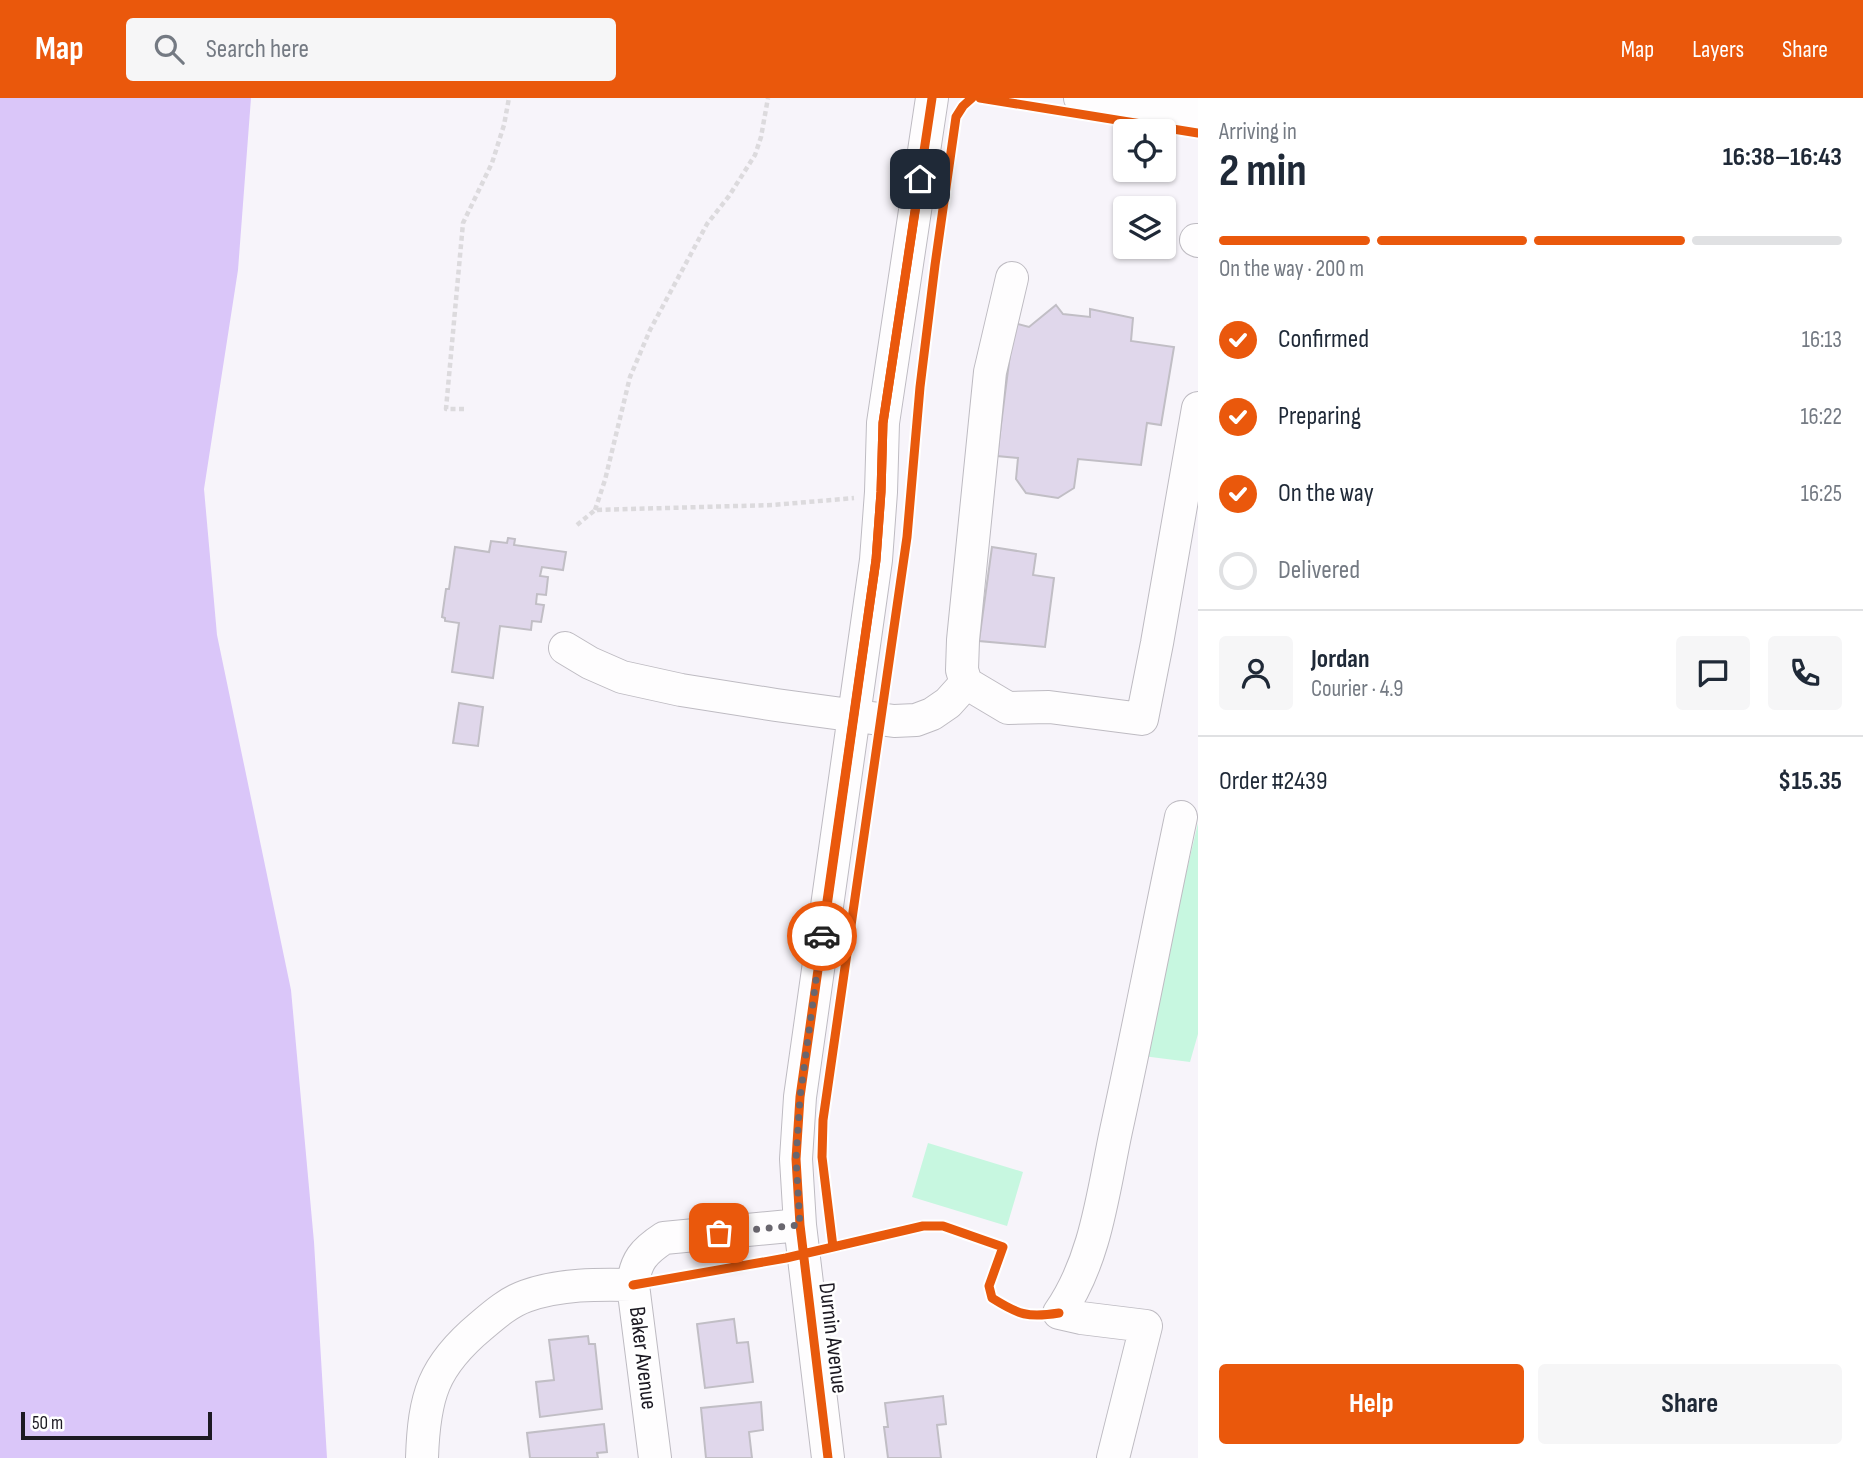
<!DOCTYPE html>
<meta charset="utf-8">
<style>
body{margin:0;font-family:"Sofia Sans Condensed",sans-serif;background:#f6f6f7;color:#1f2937;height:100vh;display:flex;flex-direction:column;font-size:26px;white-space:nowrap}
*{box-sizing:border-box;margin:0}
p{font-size:23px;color:#747a83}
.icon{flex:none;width:38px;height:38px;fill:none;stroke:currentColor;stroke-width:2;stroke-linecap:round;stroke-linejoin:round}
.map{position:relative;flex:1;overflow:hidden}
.drawer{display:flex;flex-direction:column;background:#fff;width:665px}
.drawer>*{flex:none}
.fabs{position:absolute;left:1113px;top:21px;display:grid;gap:14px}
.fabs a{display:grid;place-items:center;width:63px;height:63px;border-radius:7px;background:#fff;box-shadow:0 2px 5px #0004;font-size:35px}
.scale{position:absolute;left:21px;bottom:18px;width:191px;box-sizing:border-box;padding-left:7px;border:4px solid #1d1a23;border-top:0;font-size:19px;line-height:24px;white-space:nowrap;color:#1d1a23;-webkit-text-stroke:5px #fff;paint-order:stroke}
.pin{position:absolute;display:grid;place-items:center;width:60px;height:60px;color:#fff;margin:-30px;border-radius:14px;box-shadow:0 4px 10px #0006}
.courier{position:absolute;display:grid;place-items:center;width:70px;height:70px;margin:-35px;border:5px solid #ea580c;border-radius:50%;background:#fff;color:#222;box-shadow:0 2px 9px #0007}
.summary em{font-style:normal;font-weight:700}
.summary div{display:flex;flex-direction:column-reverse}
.summary{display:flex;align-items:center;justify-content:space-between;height:119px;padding:0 21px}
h1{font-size:46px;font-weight:700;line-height:52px}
.bar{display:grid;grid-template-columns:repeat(4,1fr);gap:10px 7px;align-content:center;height:84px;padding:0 21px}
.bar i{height:9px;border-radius:5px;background:#e0e1e3}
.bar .on{background:#ea580c}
.bar p{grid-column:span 4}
.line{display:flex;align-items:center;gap:18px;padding:0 21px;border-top:2px solid #e0e1e3}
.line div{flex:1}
.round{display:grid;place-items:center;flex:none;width:74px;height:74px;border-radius:7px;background:#f6f6f7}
ol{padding:0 21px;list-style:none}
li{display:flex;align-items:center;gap:21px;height:77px}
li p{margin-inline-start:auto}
li .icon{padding:7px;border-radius:50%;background:#ea580c;color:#fff;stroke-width:4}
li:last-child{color:#747a83}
li i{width:38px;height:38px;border:4px solid #e0e1e3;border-radius:50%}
.primary-button{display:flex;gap:14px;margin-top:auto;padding:14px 21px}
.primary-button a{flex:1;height:80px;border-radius:7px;background:#ea580c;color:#fff;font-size:28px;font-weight:700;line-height:80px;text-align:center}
.primary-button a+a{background:#f6f6f7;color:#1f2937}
header{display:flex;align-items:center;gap:42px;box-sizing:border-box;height:98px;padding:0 35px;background:#ea580c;color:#fff}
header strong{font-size:33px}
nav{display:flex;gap:38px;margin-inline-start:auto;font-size:24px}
.search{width:490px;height:63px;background:#f6f6f7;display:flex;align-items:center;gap:18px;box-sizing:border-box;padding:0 24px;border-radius:7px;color:#747a83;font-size:26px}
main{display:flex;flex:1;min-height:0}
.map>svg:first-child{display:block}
.green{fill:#c7f7e0}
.water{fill:#dac6f9}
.building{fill:#e0d7eb;stroke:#c1bec5;stroke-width:2}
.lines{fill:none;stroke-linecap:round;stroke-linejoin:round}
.minor-casing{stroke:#bebbc2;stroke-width:34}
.path{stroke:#dcdadd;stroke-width:4.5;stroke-dasharray:5 3.5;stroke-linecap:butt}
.minor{stroke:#fefdfe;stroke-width:32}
.cycleway-casing{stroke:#fff;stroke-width:13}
.cycleway{stroke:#e8590c;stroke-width:9}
.done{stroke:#69666e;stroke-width:7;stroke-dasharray:0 12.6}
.route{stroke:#ea580c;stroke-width:9}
.labels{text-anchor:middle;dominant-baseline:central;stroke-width:5;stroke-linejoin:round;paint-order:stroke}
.street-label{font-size:23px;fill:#1d1a23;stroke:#fff}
</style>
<header>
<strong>Map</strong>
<div class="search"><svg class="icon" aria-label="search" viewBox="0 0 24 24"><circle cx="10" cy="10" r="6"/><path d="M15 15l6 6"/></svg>Search here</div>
<nav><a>Map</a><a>Layers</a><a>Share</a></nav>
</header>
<main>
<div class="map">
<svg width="1198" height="1360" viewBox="0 0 1198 1360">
<rect width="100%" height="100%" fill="#f7f4fa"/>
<path class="green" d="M1198,725V936L1190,964L1143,958Z
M928,1045L1023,1074L1007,1128L912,1099Z"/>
<path class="water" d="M0,0H251L238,172L204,391L217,537L291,892L314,1144L327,1360H0Z"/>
<path class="building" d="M1056,207L1063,216L1090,219V211L1133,220L1131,243L1174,249L1161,327L1147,325L1141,367L1078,361L1074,390L1058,400L1026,395L1016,381L1018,360L997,358L1014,225L1029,229Z
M508,440L515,441L514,447L566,454L563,472L542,469L540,478L548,479L546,497L537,496L536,506L544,507L541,524L532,523L531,532L500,528L493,580L452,574L459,525L445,523V520L442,519L446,491H449L455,449L489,454L491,443L507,445Z
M992,449L1036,456L1033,477L1054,480L1045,549L979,543Z
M459,605L483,609L478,648L453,645Z
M734,1221L737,1245L748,1244L753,1284L705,1290L697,1226Z
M588,1238L589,1246H595L602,1311L540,1319L536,1284L554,1282L549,1242Z
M943,1298L946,1326L937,1327L941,1360H888L884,1329H888L885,1305Z
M761,1304L763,1332L749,1334L752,1360H706L701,1310Z
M604,1326L607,1354L597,1355L598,1360H530L527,1335Z"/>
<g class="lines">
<defs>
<path id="minor" d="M1080,0L1198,14
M1196,142L1198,143
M1012,180L990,274L963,542L962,572L966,585L1008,610L1049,609L1142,621L1157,545L1198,310
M565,550L590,565L622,579L681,592L776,607L894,623L916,622L932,616L948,605L966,585
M422,1360C424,1298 433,1268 481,1228C495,1216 509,1204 526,1198C560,1186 598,1186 633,1187
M655,1360L633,1187C635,1163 644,1153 664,1140L800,1127
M828,1360L800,1127L796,1061L800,999L876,462L881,394L883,325L932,0
M1113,1360L1146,1228L1081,1220L1059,1215C1096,1162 1103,1094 1116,1033C1139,928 1159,823 1181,719"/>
</defs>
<use href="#minor" class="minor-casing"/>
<path class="path" d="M464,311H446L463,125L492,65L504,27L509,0
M595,412L605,382L630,279L650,232L707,126L729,98L755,57L761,39L768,0
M577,427L595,412L773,407L854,400"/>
<use href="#minor" class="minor"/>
<defs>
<path id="cycleway" d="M980,0L1198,35
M833,1149L822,1059L823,1022L907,439L920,289L935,167L956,19L963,8L972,0
M633,1187L786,1160L923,1128H943L1003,1149L989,1188L992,1200C1019,1217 1028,1220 1059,1215
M828,1360L800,1127L796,1061L800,999L876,462L881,394L883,325L932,0"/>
</defs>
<use href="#cycleway" class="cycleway-casing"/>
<use href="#cycleway" class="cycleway"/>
</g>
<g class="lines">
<path class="done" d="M719,1135L800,1127L796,1061L800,999L822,838"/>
<path class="route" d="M822,838L876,462L881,394L883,325L920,81"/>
</g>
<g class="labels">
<g class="street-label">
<text transform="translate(833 1240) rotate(83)">Durnin Avenue</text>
<text transform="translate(643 1260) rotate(83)">Baker Avenue</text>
</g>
</g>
</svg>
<div class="fabs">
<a><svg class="icon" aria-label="locate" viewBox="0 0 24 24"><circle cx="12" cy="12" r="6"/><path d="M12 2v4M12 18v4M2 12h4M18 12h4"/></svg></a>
<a><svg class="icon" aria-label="layers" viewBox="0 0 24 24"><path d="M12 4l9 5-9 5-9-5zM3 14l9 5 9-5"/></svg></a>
</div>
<div class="scale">50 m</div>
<div class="pin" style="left:719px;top:1135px;background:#ea580c"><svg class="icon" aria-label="bag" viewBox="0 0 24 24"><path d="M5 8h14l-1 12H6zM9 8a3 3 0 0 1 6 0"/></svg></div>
<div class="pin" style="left:920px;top:81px;background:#1f2937"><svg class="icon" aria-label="home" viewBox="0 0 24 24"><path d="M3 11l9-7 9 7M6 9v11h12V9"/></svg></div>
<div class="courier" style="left:822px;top:838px"><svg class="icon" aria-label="car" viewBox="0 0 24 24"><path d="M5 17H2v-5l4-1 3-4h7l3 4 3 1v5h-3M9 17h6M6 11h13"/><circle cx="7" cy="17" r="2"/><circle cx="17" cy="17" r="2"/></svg></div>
</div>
<section class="drawer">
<div class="summary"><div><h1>2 min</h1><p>Arriving in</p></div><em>16:38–16:43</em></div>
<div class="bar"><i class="on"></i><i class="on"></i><i class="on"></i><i></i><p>On the way · 200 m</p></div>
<ol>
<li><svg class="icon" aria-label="check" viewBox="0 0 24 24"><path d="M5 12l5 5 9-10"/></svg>Confirmed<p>16:13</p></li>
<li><svg class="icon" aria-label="check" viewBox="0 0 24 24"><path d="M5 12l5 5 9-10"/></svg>Preparing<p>16:22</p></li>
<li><svg class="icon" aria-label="check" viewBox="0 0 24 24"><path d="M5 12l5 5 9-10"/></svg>On the way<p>16:25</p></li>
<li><i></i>Delivered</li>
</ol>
<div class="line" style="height:126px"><a class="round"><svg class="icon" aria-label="person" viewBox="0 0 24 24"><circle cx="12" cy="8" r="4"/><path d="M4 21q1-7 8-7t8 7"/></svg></a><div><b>Jordan</b><p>Courier · 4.9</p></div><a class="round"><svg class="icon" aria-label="chat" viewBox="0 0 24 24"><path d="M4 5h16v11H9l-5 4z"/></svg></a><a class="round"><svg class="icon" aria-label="phone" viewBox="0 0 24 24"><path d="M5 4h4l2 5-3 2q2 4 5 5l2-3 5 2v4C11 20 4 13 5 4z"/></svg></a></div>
<div class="line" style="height:91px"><div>Order #2439</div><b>$15.35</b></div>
<div class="primary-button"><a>Help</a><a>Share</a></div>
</section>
</main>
